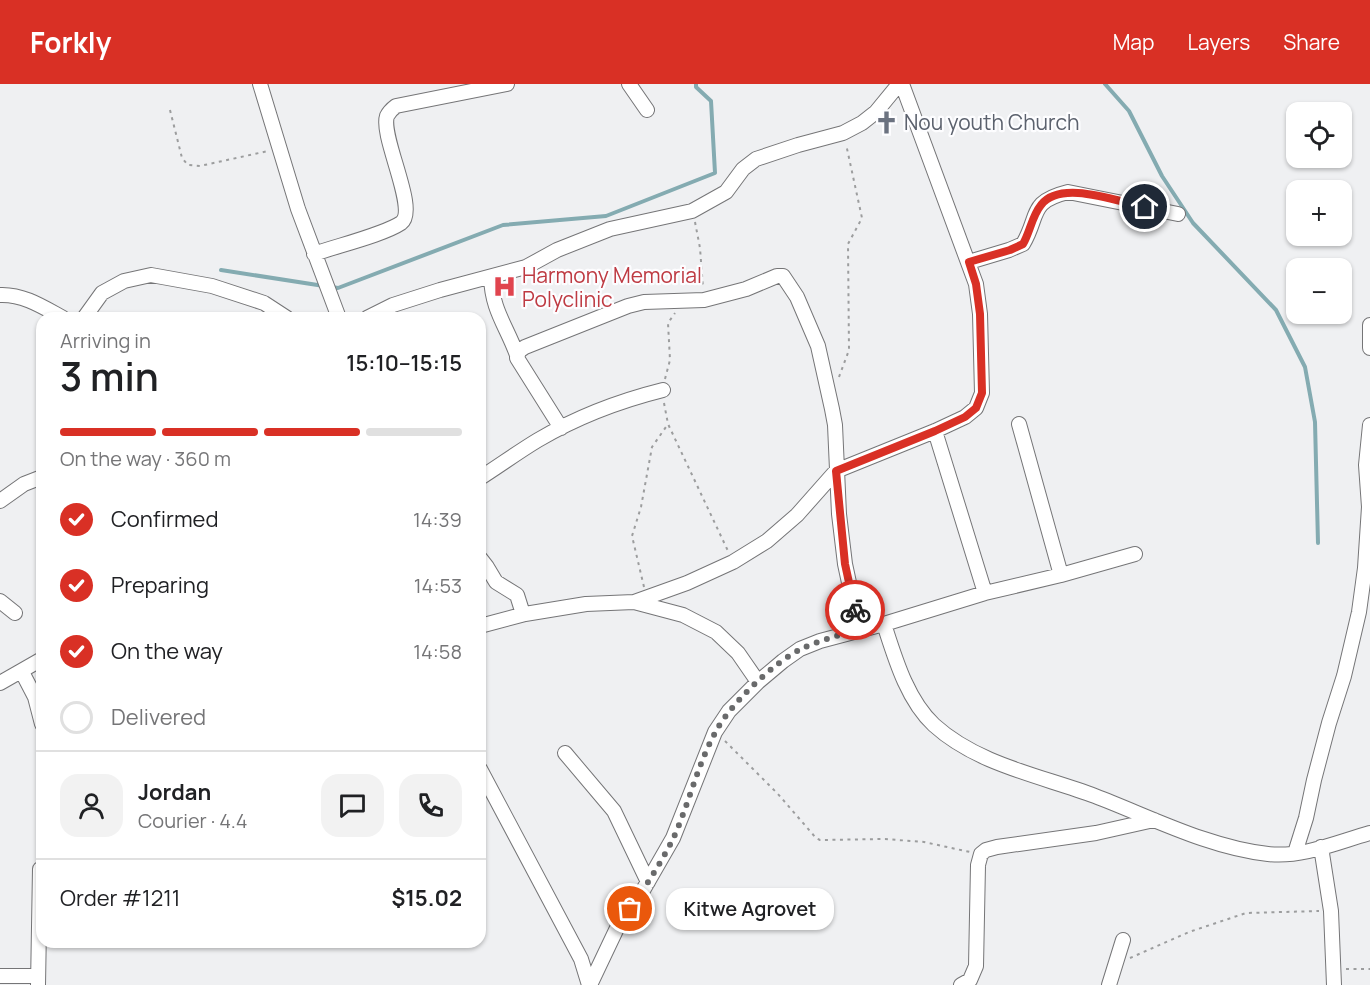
<!DOCTYPE html>
<meta charset="utf-8">
<style>
body{margin:0;font-family:Manrope,sans-serif;background:#f2f2f2;color:#202124;height:100vh;display:flex;flex-direction:column;font-size:22px;white-space:nowrap}
*{box-sizing:border-box;margin:0}
p{font-size:20px;color:#757577}
.icon{flex:none;width:33px;height:33px;fill:none;stroke:currentColor;stroke-width:2;stroke-linecap:round;stroke-linejoin:round}
.map{position:relative;flex:1;overflow:hidden}
.details{position:absolute;left:36px;top:228px;width:450px;height:636px;display:flex;flex-direction:column;background:#fff;border-radius:18px;box-shadow:0 2px 4px #0004}
.details>*{flex:none}
.tools{position:absolute;left:1286px;top:18px;display:grid;gap:12px}
.tools a{display:grid;place-items:center;width:66px;height:66px;border-radius:12px;background:#fff;box-shadow:0 2px 4px #0004;font-size:30px}
.pin{position:absolute;display:grid;place-items:center;width:51px;height:51px;color:#fff;margin:-26px;border:3px solid #fff;border-radius:50%;box-shadow:0 2px 6px #0007}
.courier{position:absolute;display:grid;place-items:center;width:60px;height:60px;margin:-30px;border:4px solid #d93025;border-radius:50%;background:#fff;color:#222;box-shadow:0 2px 8px #0007}
.bubble{position:absolute;height:42px;border-radius:18px;background:#fff;box-shadow:0 2px 4px #0004;font-size:20px;font-weight:600;line-height:42px;text-align:center}
.head em{font-style:normal;font-weight:600}
.head div{display:flex;flex-direction:column-reverse}
.head{display:flex;align-items:center;justify-content:space-between;height:102px;padding:0 24px}
h1{font-size:39px;font-weight:600;line-height:45px}
.bar{display:grid;grid-template-columns:repeat(4,1fr);gap:9px 6px;align-content:center;height:72px;padding:0 24px}
.bar i{height:8px;border-radius:4px;background:#e0e0e0}
.bar .selected{background:#d93025}
.bar p{grid-column:span 4}
.line{display:flex;align-items:center;gap:15px;padding:0 24px;border-top:2px solid #e0e0e0}
.line div{flex:1}
.round{display:grid;place-items:center;flex:none;width:63px;height:63px;border-radius:18px;background:#f2f2f2}
ol{padding:0 24px;list-style:none}
li{display:flex;align-items:center;gap:18px;height:66px}
li p{margin-inline-start:auto}
li .icon{padding:6px;border-radius:50%;background:#d93025;color:#fff;stroke-width:4}
li:last-child{color:#757577}
li i{width:33px;height:33px;border:3px solid #e0e0e0;border-radius:50%}
header{display:flex;align-items:center;gap:36px;box-sizing:border-box;height:84px;padding:0 30px;background:#d93025;color:#fff}
header strong{font-size:28px}
nav{display:flex;gap:33px;margin-inline-start:auto;font-size:21px}
.map>svg:first-child{display:block}
.lines{fill:none;stroke-linecap:round;stroke-linejoin:round}
.stream{stroke:#84abb1;stroke-width:4}
.minor-casing{stroke:#757577;stroke-width:16}
.path{stroke:#9c9d9e;stroke-width:2;stroke-dasharray:3 4.5;stroke-linecap:butt}
.minor{stroke:#fff;stroke-width:14}
.done{stroke:#696a6b;stroke-width:6;stroke-dasharray:0 10.8}
.route{stroke:#d93025;stroke-width:8}
.labels{text-anchor:middle;dominant-baseline:central;stroke-width:4.5;stroke-linejoin:round;paint-order:stroke}
.worship-label{font-size:21px;fill:#5b616d;stroke:#fdfdff;text-anchor:start}
.health-label{font-size:21px;fill:#be3a42;stroke:#fdfdff;text-anchor:start}
</style>
<header>
<strong>Forkly</strong>
<nav><a>Map</a><a>Layers</a><a>Share</a></nav>
</header>
<div class="map">
<svg width="1370" height="901" viewBox="0 0 1370 901">
<rect width="100%" height="100%" fill="#eff0f2"/>
<g class="lines">
<path class="stream" d="M1105,0L1129,27L1162,92L1193,139L1276,226L1305,283L1315,338L1318,459
M221,186L324,202
M332,203L338,204L503,141L606,132L715,89L711,17L696,3V0"/>
<defs>
<path id="minor" d="M260,0L298,125L339,234
M629,0L647,26
M314,170C336,162 383,151 401,139C419,126 380,53 387,32C389,28 392,25 396,22L507,0
M969,178L1009,166L1023,160C1040,131 1028,118 1068,108L1178,130
M491,193C492,226 506,241 517,271
M0,211C23,210 43,223 63,234
M84,234L102,209L124,197L151,191L212,202L264,219L287,234
M367,234L393,221L440,206L526,183L557,166L610,145L692,127L726,108L743,85L756,75L798,61L843,49L862,39L876,28L899,0
M1370,241V264
M1019,340L1061,491
M561,344L517,274L519,267L525,263L628,222L644,218L704,216L746,205L777,192H783L797,213L818,262L832,325L835,341L839,430L845,480L859,545
M935,347L985,509
M480,394C499,382 518,368 538,356C577,333 619,317 663,306
M0,417L24,400L42,393
M480,474L487,483L496,498L517,511L523,530
M0,517L15,529
M634,518L687,499L733,478L767,457L797,431L836,387L935,347L965,333L976,324L982,309L980,230L976,200L902,0
M884,540C895,574 907,616 934,641C978,681 1042,692 1095,712C1150,733 1210,764 1268,770C1302,774 1338,758 1370,749
M480,542L525,530L586,520L634,518L683,531L716,548L738,569L758,598
M22,588L35,613L42,640
M0,599L42,575
M565,669L614,727L648,798
M480,685L581,875L589,901
M1321,763L1331,827L1334,901
M1295,769L1306,734L1314,696L1329,639L1344,592L1359,528L1365,484L1369,423L1366,381L1370,341
M0,892H37
M38,901L40,785
M590,901L618,842L642,808L673,754L715,648L729,627L758,598L783,577L800,565L820,557L884,540L985,509L1061,491L1135,470
M961,901L970,896L976,882L978,781L981,770L986,766L997,763L1096,749L1154,736
M1109,901L1123,856"/>
</defs>
<use href="#minor" class="minor-casing"/>
<path class="path" d="M170,26L182,74L188,81L200,82L268,67
M695,138L700,164L703,204
M839,293L849,266L848,160L862,134L846,60
M665,295L670,276L668,239L675,229
M664,319L668,340L728,467
M644,503L632,452L641,423L652,363L668,340
M725,657L778,710L816,754L820,756L885,755L924,758L970,768
M1130,874L1189,848L1246,829L1319,827
M1346,885H1370"/>
<use href="#minor" class="minor"/>
</g>
<g class="lines">
<path class="done" d="M630,825C645,803 661,779 673,755C689,720 697,682 715,649C729,621 775,577 803,564C821,556 840,551 859,545L855,526"/>
<path class="route" d="M855,526L845,480L836,387L935,347L965,333L976,324L982,309L980,230L976,200L969,178L1010,166L1023,160C1030,148 1032,132 1041,121C1061,95 1118,118 1145,123"/>
</g>
<defs>
<symbol id="church-bare" viewBox="-9 -9 18 18"><path d="M-1.2-6h2.4v3.5h3.3v2.4h-3.3V6h-2.4V-.1h-3.3v-2.4h3.3Z" fill="#6b7280" stroke="#fdfdff" stroke-width="2.5" paint-order="stroke"/></symbol>
<symbol id="hospital-bare" viewBox="-9 -9 18 18"><path d="M-5-5h3v3.5h4V-5h3V5h-3V1.5h-4V5h-3Z" fill="#e0444e" stroke="#fdfdff" stroke-width="2.5" paint-order="stroke"/></symbol>
</defs>
<g fill-rule="evenodd">
<use href="#church-bare" x="870" y="22" width="33" height="33"/>
<use href="#hospital-bare" x="488" y="186" width="33" height="33"/>
</g>
<g class="labels">
<g class="worship-label">
<text x="904" y="38">Nou youth Church</text>
</g>
<g class="health-label">
<text x="522" y="191">Harmony Memorial<tspan x="522" dy="24">Polyclinic</tspan></text>
</g>
</g>
</svg>
<div class="tools">
<a><svg class="icon" aria-label="locate" viewBox="0 0 24 24"><circle cx="12" cy="12" r="6"/><path d="M12 2v4M12 18v4M2 12h4M18 12h4"/></svg></a>
<a>+</a>
<a>−</a>
</div>
<div class="pin" style="left:630px;top:825px;background:#ea580c"><svg class="icon" aria-label="bag" viewBox="0 0 24 24"><path d="M5 8h14l-1 12H6zM9 8a3 3 0 0 1 6 0"/></svg></div>
<div class="pin" style="left:1145px;top:123px;background:#1f2937"><svg class="icon" aria-label="home" viewBox="0 0 24 24"><path d="M3 11l9-7 9 7M6 9v11h12V9"/></svg></div>
<div class="courier" style="left:855px;top:526px"><svg class="icon" aria-label="bike" viewBox="0 0 24 24"><circle cx="6" cy="16" r="4"/><circle cx="18" cy="16" r="4"/><path d="M6 16l4-8h5l3 8M10 8l3 8H6M13 5h3"/></svg></div>
<div class="bubble" style="left:666px;top:804px;width:168px">Kitwe Agrovet</div>
<section class="details">
<div class="head"><div><h1>3 min</h1><p>Arriving in</p></div><em>15:10–15:15</em></div>
<div class="bar"><i class="selected"></i><i class="selected"></i><i class="selected"></i><i></i><p>On the way · 360 m</p></div>
<ol>
<li><svg class="icon" aria-label="check" viewBox="0 0 24 24"><path d="M5 12l5 5 9-10"/></svg>Confirmed<p>14:39</p></li>
<li><svg class="icon" aria-label="check" viewBox="0 0 24 24"><path d="M5 12l5 5 9-10"/></svg>Preparing<p>14:53</p></li>
<li><svg class="icon" aria-label="check" viewBox="0 0 24 24"><path d="M5 12l5 5 9-10"/></svg>On the way<p>14:58</p></li>
<li><i></i>Delivered</li>
</ol>
<div class="line" style="height:108px"><a class="round"><svg class="icon" aria-label="person" viewBox="0 0 24 24"><circle cx="12" cy="8" r="4"/><path d="M4 21q1-7 8-7t8 7"/></svg></a><div><b>Jordan</b><p>Courier · 4.4</p></div><a class="round"><svg class="icon" aria-label="chat" viewBox="0 0 24 24"><path d="M4 5h16v11H9l-5 4z"/></svg></a><a class="round"><svg class="icon" aria-label="phone" viewBox="0 0 24 24"><path d="M5 4h4l2 5-3 2q2 4 5 5l2-3 5 2v4C11 20 4 13 5 4z"/></svg></a></div>
<div class="line" style="height:78px"><div>Order #1211</div><b>$15.02</b></div>
</section>
</div>
